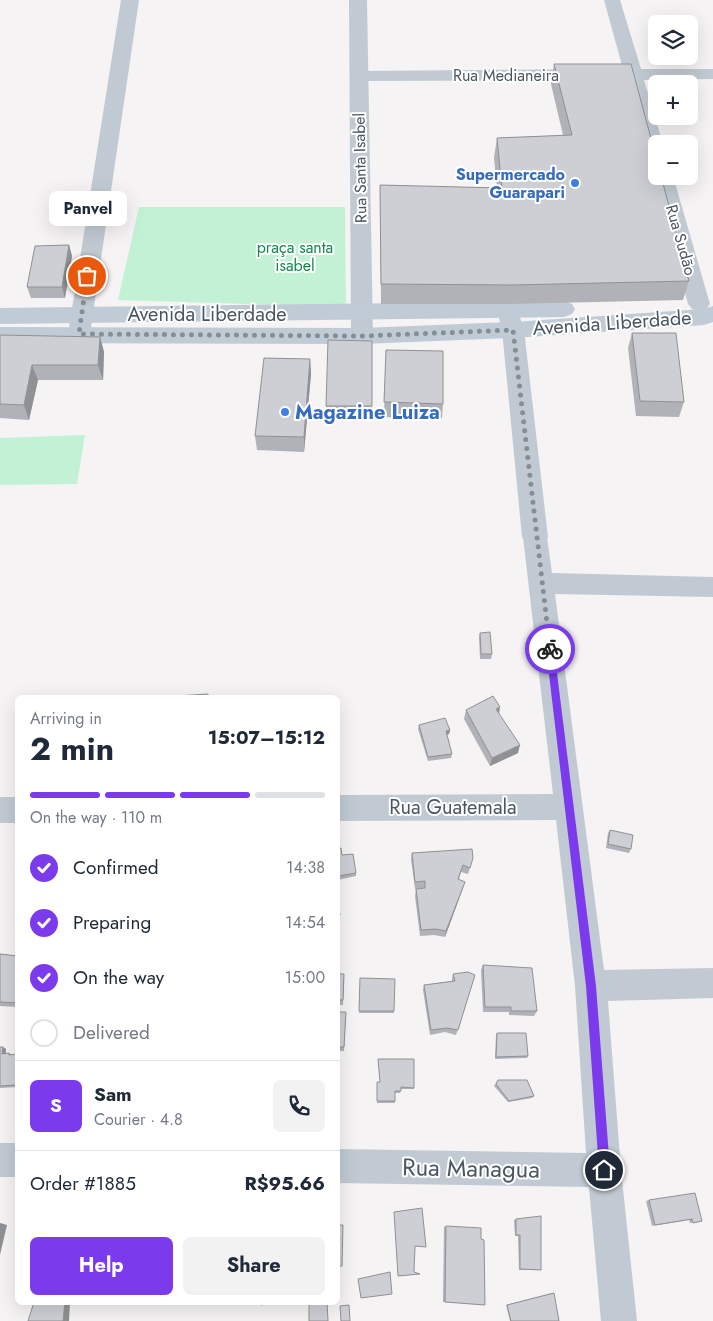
<!DOCTYPE html>
<meta charset="utf-8">
<style>
body{margin:0;font-family:Jost,sans-serif;background:#f2f2f3;color:#1f2937;height:100vh;display:flex;flex-direction:column;font-size:19px;white-space:nowrap}
*{box-sizing:border-box;margin:0}
p{font-size:16px;color:#747a83}
.icon{flex:none;width:28px;height:28px;fill:none;stroke:currentColor;stroke-width:2;stroke-linecap:round;stroke-linejoin:round}
.map{position:relative;flex:1;overflow:hidden}
.panel{position:absolute;left:15px;top:695px;width:325px;height:610px;display:flex;flex-direction:column;background:#fff;border-radius:8px;box-shadow:0 5px 20px #0002}
.panel>*{flex:none}
.buttons{position:absolute;left:648px;top:15px;display:grid;gap:10px}
.buttons a{display:grid;place-items:center;width:50px;height:50px;border-radius:8px;background:#fff;box-shadow:0 5px 20px #0002;font-size:25px}
.pin{position:absolute;display:grid;place-items:center;width:42px;height:42px;color:#fff;margin:-21px;border:2px solid #fff;border-radius:50%;box-shadow:0 1px 5px #0007}
.courier{position:absolute;display:grid;place-items:center;width:50px;height:50px;margin:-25px;border:4px solid #7c3aed;border-radius:50%;background:#fff;color:#222;box-shadow:0 1px 6px #0007}
.bubble{position:absolute;height:35px;border-radius:8px;background:#fff;box-shadow:0 5px 20px #0002;font-size:16px;font-weight:700;line-height:35px;text-align:center}
.head em{font-style:normal;font-weight:700}
.head div{display:flex;flex-direction:column-reverse}
.head{display:flex;align-items:center;justify-content:space-between;height:85px;padding:0 15px}
h1{font-size:32px;font-weight:700;line-height:38px}
.bar{display:grid;grid-template-columns:repeat(4,1fr);gap:8px 5px;align-content:center;height:60px;padding:0 15px}
.bar i{height:6px;border-radius:4px;background:#e0e1e3}
.bar .active{background:#7c3aed}
.bar p{grid-column:span 4}
.line{display:flex;align-items:center;gap:12px;padding:0 15px;border-top:1px solid #e0e1e3}
.line div{flex:1}
.round{display:grid;place-items:center;flex:none;width:52px;height:52px;border-radius:8px;background:#f2f2f3}
ol{padding:0 15px;list-style:none}
li{display:flex;align-items:center;gap:15px;height:55px}
li p{margin-inline-start:auto}
li .icon{padding:5px;border-radius:50%;background:#7c3aed;color:#fff;stroke-width:4}
li:last-child{color:#747a83}
li i{width:28px;height:28px;border:2px solid #e0e1e3;border-radius:50%}
.primary-button{display:flex;gap:10px;margin-top:auto;padding:10px 15px}
.primary-button a{flex:1;height:58px;border-radius:8px;background:#7c3aed;color:#fff;font-size:20px;font-weight:700;line-height:58px;text-align:center}
.primary-button a+a{background:#f2f2f3;color:#1f2937}
.map>svg:first-child{display:block}
.green{fill:#c3f1d5}
.lines{fill:none;stroke-linecap:round;stroke-linejoin:round}
.minor{fill:#c1cad2;fill-rule:evenodd}
.tertiary{fill:#c1cad2;fill-rule:evenodd}
.secondary{fill:#c1cbd6;fill-rule:evenodd}
.wall{fill:#b0b2b7}
.shaded-wall{fill:#909195}
.building{fill:#cdcfd5;stroke:#909195}
.route{fill:#7c3aed}
.done{stroke:#868d94;stroke-width:5;stroke-dasharray:0 9}
.shop-dot{fill:#3f7fe0;stroke:#fff;stroke-width:2}
.labels{text-anchor:middle;dominant-baseline:central;stroke-width:4;stroke-linejoin:round;paint-order:stroke}
.far-street-label{font-size:16px;fill:#4a5661;stroke:#fff}
.far-shop-label{font-size:16px;font-weight:bold;fill:#366cbe;stroke:#fff;text-anchor:end}
.far-park-label{font-size:16px;fill:#17864f;stroke:#fff}
.street-label{font-size:20px;fill:#4a5661;stroke:#fff}
.shop-label{font-size:20px;font-weight:bold;fill:#366cbe;stroke:#fff;text-anchor:start}
.near-street-label{font-size:24px;fill:#4a5661;stroke:#fff}
</style>
<div class="map">
<svg width="713" height="1321" viewBox="0 0 713 1321">
<rect width="100%" height="100%" fill="#f5f3f3"/>
<path class="green" d="M139,207H345L346,307L118,300Z
M85,435L77,484L0,485V438Z"/>
<g class="lines">
<path class="minor" d="M604,0H620L641,69H713V79L644,80L663,144H656V159L649,157L647,153L626,80L359,81L353,80L350,76L353,72L359,71L623,69Z
M656,172V176H673L710,304L706,309L699,311L692,309L688,304L653,176Z
M535,527L544,530L547,537L552,573L713,577V597L555,594L604,970L713,968V998L608,1001L621,1170L637,1321H601L589,1187L338,1183V1149L586,1153L575,986L556,820L338,821V795L553,794L523,537L526,530Z
M0,797H18V823H0Z
M0,1143H18V1177H0Z"/>
<path class="tertiary" d="M121,0H139L90,334L87,340L79,342L71,340L68,334Z
M349,0H367L373,336L370,342L362,344L354,342L351,336Z
M508,302L516,305L524,330L548,537L544,544L535,547L526,544L522,537L502,330L497,310L500,305Z"/>
<path class="secondary" d="M564,301L572,304L575,309L572,314L564,317L0,324V308Z
M713,306V322L704,325L513,338L362,344L0,343V327L362,328L513,322L703,309Z"/>
</g>
<path class="wall" d="M554,64L689,281L683,300L509,304H381L380,185L497,188L494,158L497,138L563,135L551,84Z
M69,245L72,256L65,298H31L27,287Z
M632,333L684,402L679,417L636,416L628,348Z
M0,335L100,337L104,352L103,380H38L29,420L0,418Z
M372,341V421L326,420V406Z
M386,350L443,404L442,418L384,417Z
M310,359L311,374L304,452L257,450L255,436Z
M480,633L492,654L491,659H480L479,637Z
M466,710L518,753L490,766L464,719Z
M419,725L450,730L449,734L447,735L452,754L451,758L428,761L418,729Z
M610,830L631,849L629,853L606,848L608,833Z
M338,849L356,873V876L338,880Z
M412,853L471,865L468,874L461,872L459,879L463,888L445,937L434,935L420,936L415,896L416,889H424V888L415,889L411,859Z
M0,954L18,956V1007L0,1006Z
M483,965L537,1011L534,1016L509,1015V1012H483L481,970Z
M338,966L339,974L344,979L343,1005H339V1012H346L344,1051H338Z
M453,974L475,975L456,1035L445,1032L430,1035L423,990L424,985L452,981V979Z
M360,978L394,1011V1013H359Z
M497,1033L528,1056L527,1058L495,1059L496,1035Z
M0,1047H3L6,1049V1054L9,1053L12,1055L18,1054V1087L0,1088Z
M498,1080L534,1096L532,1098L508,1102L494,1086Z
M377,1082L414,1088V1089H401L400,1093H395V1103H377Z
M649,1200L702,1221L690,1223L689,1220L652,1226L646,1201Z
M516,1219L541,1270H519L518,1236H515L514,1220Z
M446,1226L481,1239L485,1305L443,1302L444,1227Z
M552,1293L559,1321H510L506,1305Z"/>
<path class="shaded-wall" d="M69,245L72,256L65,298L62,287Z
M100,337L104,352L103,380L98,365Z
M310,359L311,374L304,452V437Z
M32,365L38,380L29,420L24,405Z
M500,707L499,715L496,709Z
M450,730L449,734L445,735L446,731Z
M520,745L518,753L490,766L492,758Z
M465,882L463,888L445,937L446,931Z
M3,1047L6,1049L5,1056L2,1054Z
M0,1223L7,1225L0,1255Z
M65,1302H70L69,1321H63Z"/>
<path class="building" d="M554,64H631L656,157V176H661L689,281L512,285L381,284L380,185L502,188L497,138L572,135Z
M69,245L62,287H27L35,246Z
M632,333H676L684,402L640,401Z
M0,335L100,337L98,365H32L24,405L0,404Z
M328,340L372,341V406H326Z
M386,350L443,351V404L384,402Z
M264,358L310,359L304,437L255,436Z
M490,632L492,654H481L480,633Z
M208,694V698H167L176,696Z
M493,696L500,707L496,709L520,745L492,758L466,710Z
M445,718L450,730L446,731L452,754L428,757L419,725Z
M610,830L633,835L631,849L608,844Z
M341,848L342,855L353,854L356,873L338,876V849Z
M472,849L473,858L470,868L463,865L458,879L465,882L446,931L436,929L421,930L416,889L425,888V881L415,882L412,853Z
M338,901L340,915H338Z
M0,954L18,956V1003L0,1002Z
M483,965L532,968L537,1011H511V1007H485Z
M338,966L339,967V974H344L343,1000H338V1012H346L344,1047H338Z
M468,972L475,975L458,1030L447,1028L431,1030L424,985L455,981L453,974Z
M360,978L395,979L394,1011H359Z
M497,1033H526L528,1056L496,1057Z
M0,1047H3L2,1054L9,1053V1055L18,1054L17,1085L0,1086Z
M378,1059H414V1088L401,1087V1091H395V1101H377V1082H380Z
M498,1080H527L534,1096L509,1101L496,1084Z
M695,1193L702,1221L693,1223L692,1219L655,1225L649,1200Z
M422,1208L426,1247L415,1246L414,1272L420,1274L398,1276L394,1212Z
M541,1216V1270L520,1269V1235H516V1219Z
M338,1225H343L342,1266H338Z
M446,1226L481,1228V1239L484,1240L485,1305L445,1302Z
M390,1272L392,1294L361,1298L358,1279Z
M554,1293L559,1321H511L507,1305Z
M34,1302H65L63,1321H28Z
M242,1302H263V1305Z
M309,1302H327L328,1321H309Z
M349,1305L350,1321H341L340,1306Z"/>
<path class="route" d="M550,645L554,649L596,986L610,1170L604,1176L599,1170L586,986L546,649Z"/>
<g class="lines">
<path class="done" d="M87,276L79,334L362,336L513,330L550,649"/>
</g>
<g class="shop-dot">
<circle cx="575" cy="183" r="5"/>
<circle cx="285" cy="412" r="5"/>
</g>
<g class="labels">
<g class="far-street-label">
<text x="506" y="75">Rua Medianeira</text>
<text transform="translate(360 168) rotate(-91)">Rua Santa Isabel</text>
<text transform="translate(681 240) rotate(74)">Rua Sudão</text>
</g>
<g class="far-shop-label">
<text x="565" y="174">Supermercado<tspan x="565" dy="18">Guarapari</tspan></text>
</g>
<g class="far-park-label">
<text x="295" y="247">praça santa<tspan x="295" dy="18">isabel</tspan></text>
</g>
<g class="street-label">
<text x="207" y="314">Avenida Liberdade</text>
<text transform="translate(612 323) rotate(-4)">Avenida Liberdade</text>
<text x="453" y="807">Rua Guatemala</text>
</g>
<g class="shop-label">
<text x="295" y="412">Magazine Luiza</text>
</g>
<g class="near-street-label">
<text transform="translate(471 1168) rotate(1)">Rua Managua</text>
</g>
</g>
</svg>
<div class="buttons">
<a><svg class="icon" aria-label="layers" viewBox="0 0 24 24"><path d="M12 4l9 5-9 5-9-5zM3 14l9 5 9-5"/></svg></a>
<a>+</a>
<a>−</a>
</div>
<div class="pin" style="left:87px;top:276px;background:#ea580c"><svg class="icon" aria-label="bag" viewBox="0 0 24 24"><path d="M5 8h14l-1 12H6zM9 8a3 3 0 0 1 6 0"/></svg></div>
<div class="pin" style="left:604px;top:1170px;background:#1f2937"><svg class="icon" aria-label="home" viewBox="0 0 24 24"><path d="M3 11l9-7 9 7M6 9v11h12V9"/></svg></div>
<div class="courier" style="left:550px;top:649px"><svg class="icon" aria-label="bike" viewBox="0 0 24 24"><circle cx="6" cy="16" r="4"/><circle cx="18" cy="16" r="4"/><path d="M6 16l4-8h5l3 8M10 8l3 8H6M13 5h3"/></svg></div>
<div class="bubble" style="left:49px;top:191px;width:78px">Panvel</div>
<section class="panel">
<div class="head"><div><h1>2 min</h1><p>Arriving in</p></div><em>15:07–15:12</em></div>
<div class="bar"><i class="active"></i><i class="active"></i><i class="active"></i><i></i><p>On the way · 110 m</p></div>
<ol>
<li><svg class="icon" aria-label="check" viewBox="0 0 24 24"><path d="M5 12l5 5 9-10"/></svg>Confirmed<p>14:38</p></li>
<li><svg class="icon" aria-label="check" viewBox="0 0 24 24"><path d="M5 12l5 5 9-10"/></svg>Preparing<p>14:54</p></li>
<li><svg class="icon" aria-label="check" viewBox="0 0 24 24"><path d="M5 12l5 5 9-10"/></svg>On the way<p>15:00</p></li>
<li><i></i>Delivered</li>
</ol>
<div class="line" style="height:90px"><b class="round" style="background:#7c3aed;color:#fff">S</b><div><b>Sam</b><p>Courier · 4.8</p></div><a class="round"><svg class="icon" aria-label="phone" viewBox="0 0 24 24"><path d="M5 4h4l2 5-3 2q2 4 5 5l2-3 5 2v4C11 20 4 13 5 4z"/></svg></a></div>
<div class="line" style="height:65px"><div>Order #1885</div><b>R$95.66</b></div>
<div class="primary-button"><a>Help</a><a>Share</a></div>
</section>
</div>
